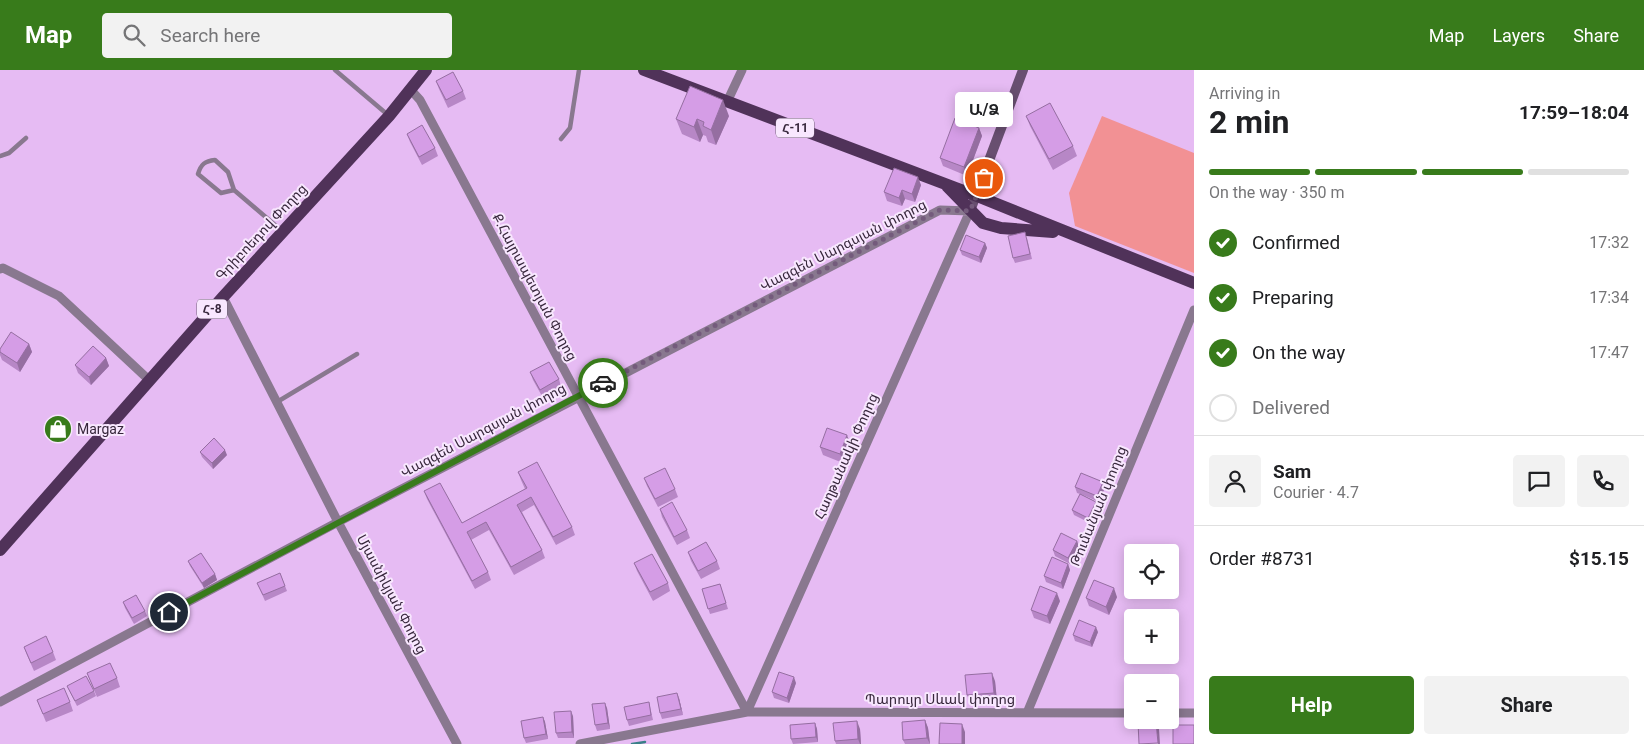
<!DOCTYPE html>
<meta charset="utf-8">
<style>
body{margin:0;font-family:Roboto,"Noto Sans Armenian",sans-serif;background:#f2f2f2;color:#202124;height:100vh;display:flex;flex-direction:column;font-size:19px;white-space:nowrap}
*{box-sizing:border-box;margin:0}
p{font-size:16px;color:#757577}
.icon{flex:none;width:28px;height:28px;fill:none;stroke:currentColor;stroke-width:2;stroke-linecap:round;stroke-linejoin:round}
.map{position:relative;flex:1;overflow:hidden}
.details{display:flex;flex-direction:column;background:#fff;width:450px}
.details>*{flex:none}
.fabs{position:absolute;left:1124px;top:474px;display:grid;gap:10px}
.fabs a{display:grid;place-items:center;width:55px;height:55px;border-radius:5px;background:#fff;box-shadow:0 2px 12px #0003;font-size:25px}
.pin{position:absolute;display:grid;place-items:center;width:42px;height:42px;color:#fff;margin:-21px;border:2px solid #fff;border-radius:50%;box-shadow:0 1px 5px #0007}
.courier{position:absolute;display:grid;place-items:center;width:50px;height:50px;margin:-25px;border:4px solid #387b1b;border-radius:50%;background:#fff;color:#222;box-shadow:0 1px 6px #0007}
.bubble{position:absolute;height:35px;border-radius:5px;background:#fff;box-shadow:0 2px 12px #0003;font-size:16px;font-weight:700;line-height:35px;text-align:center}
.overview em{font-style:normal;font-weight:700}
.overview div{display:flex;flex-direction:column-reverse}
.overview{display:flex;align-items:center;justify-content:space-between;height:85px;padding:0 15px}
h1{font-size:32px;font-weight:700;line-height:38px}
.bar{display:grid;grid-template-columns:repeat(4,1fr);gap:8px 5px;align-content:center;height:60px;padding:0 15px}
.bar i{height:6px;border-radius:4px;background:#e0e0e0}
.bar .current{background:#387b1b}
.bar p{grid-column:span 4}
.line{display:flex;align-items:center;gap:12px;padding:0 15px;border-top:1px solid #e0e0e0}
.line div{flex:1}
.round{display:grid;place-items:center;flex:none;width:52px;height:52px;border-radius:5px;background:#f2f2f2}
ol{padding:0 15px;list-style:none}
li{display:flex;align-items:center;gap:15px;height:55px}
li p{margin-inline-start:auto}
li .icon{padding:5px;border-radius:50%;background:#387b1b;color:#fff;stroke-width:4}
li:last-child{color:#757577}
li i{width:28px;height:28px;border:2px solid #e0e0e0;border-radius:50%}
.action{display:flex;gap:10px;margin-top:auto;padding:10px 15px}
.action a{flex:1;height:58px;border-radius:5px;background:#387b1b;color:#fff;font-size:20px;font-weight:700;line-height:58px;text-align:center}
.action a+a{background:#f2f2f2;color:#202124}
header{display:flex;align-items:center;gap:30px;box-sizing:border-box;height:70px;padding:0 25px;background:#387b1b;color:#fff}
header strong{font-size:24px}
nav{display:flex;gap:28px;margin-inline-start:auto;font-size:18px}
.search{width:350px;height:45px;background:#f2f2f2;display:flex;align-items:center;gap:12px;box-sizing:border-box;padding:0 18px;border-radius:5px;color:#757577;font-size:19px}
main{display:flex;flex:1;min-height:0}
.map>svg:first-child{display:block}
.green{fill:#f29194}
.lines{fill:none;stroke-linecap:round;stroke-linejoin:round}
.stream{stroke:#3a7f88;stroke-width:2.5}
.lane{stroke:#89788f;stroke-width:4.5}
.street{stroke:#89788f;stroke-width:9}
.secondary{stroke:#684f70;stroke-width:10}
.primary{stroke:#503259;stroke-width:12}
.wall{fill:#b787c6}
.shaded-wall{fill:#956ea1}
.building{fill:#d59de6;stroke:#956ea1}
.done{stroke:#745b7c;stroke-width:5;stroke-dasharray:0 9}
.route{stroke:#387b1b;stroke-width:6}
.labels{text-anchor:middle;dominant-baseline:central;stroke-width:4;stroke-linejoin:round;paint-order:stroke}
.shield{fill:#f8e7fe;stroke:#716176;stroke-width:1}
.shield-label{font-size:12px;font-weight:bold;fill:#37273c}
.street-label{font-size:14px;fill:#37273c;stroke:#f8e7fe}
.poi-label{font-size:14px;fill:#37273c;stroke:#f8e7fe;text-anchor:start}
</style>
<header>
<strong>Map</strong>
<div class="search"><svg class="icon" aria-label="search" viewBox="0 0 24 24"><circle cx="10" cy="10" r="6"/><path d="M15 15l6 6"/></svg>Search here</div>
<nav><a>Map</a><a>Layers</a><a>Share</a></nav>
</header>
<main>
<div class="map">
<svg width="1194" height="674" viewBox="0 0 1194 674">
<rect width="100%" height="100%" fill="#e6bbf3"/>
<path class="green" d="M1102,46L1194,83V203L1075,156L1069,123Z"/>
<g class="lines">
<path class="stream" d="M632,674L645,672"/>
<path class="lane" d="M335,0L388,45
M561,69L570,58L579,0
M0,86L9,83L26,68
M234,120L221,123L198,104C201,94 205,91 215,90L228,102L234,120L282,161
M277,332L357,284"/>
<path class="street" d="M410,19L420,30L747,642
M727,32L742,0
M0,199L3,198L59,226L149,310
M223,227L338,452L457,674
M0,632L338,452L940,140L970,141L747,642
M1027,643L1194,240
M1170,643H1194
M580,674L747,642L1132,643"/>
<path class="secondary" d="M970,141L1023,0"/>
<path class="primary" d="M644,0L977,126L1194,213
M947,116L983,153L1001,158L1053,162
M0,480L223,227L389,46L426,0"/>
</g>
<path class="wall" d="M436,11L463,21L466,29L448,38L439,19Z
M729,46L716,75L708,72L706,66L703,65L700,72L682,64L676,49Z
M1026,46L1073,76L1077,86L1053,100L1030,56Z
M979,58L982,66L967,106L943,96L940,88Z
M407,64L435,78L438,86L422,95L410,72Z
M921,115L915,132L905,129L902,136L887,131L884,122Z
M1027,168L1032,189L1015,193L1013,188Z
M985,173L987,178L981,193L962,185L960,180Z
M29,274L32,282L20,302L2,290L0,285V279Z
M106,288L109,296L91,315L78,303L75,295Z
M530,302L559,309L561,317L543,328L533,310Z
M850,373L843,393L823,385L820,377Z
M200,382L227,385L213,399L202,387Z
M518,402L572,457L575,465L556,475L534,435L522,442L542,480L545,488L514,505L489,460L471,470L488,502L491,510L475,519L427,429L424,421L462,453L525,419L521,410Z
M644,408L675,419L678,427L658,437L647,416Z
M1075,417H1105L1099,432L1081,424L1096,432L1098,437L1090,453L1074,445L1072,440L1080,424L1077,423Z
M660,439L687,460L690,468L677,475L662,447Z
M1077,471L1079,477L1070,494L1055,486L1053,480Z
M688,482L717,491L720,499L701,509L691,491Z
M188,491L215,504L217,510L204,518L190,496Z
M634,493L668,513L670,521L653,531L637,501Z
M1068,494L1070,500L1063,519L1046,512L1044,506Z
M280,503L287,521L265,531L257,513Z
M720,514L728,539L710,544L702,519Z
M1117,527L1109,545L1089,536L1086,528Z
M1060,531L1050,554L1034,548L1031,540Z
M123,532L145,541L147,546L134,554L125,538Z
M1098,562L1092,577L1075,571L1073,565Z
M24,577L53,582L56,590L34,601L27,585Z
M87,603L117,608L120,617L97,627Z
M995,611L997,631L970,633L967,625Z
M796,613L789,633L774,628L772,622Z
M67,616L94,621L96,626L77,636Z
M679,628L683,645L662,649L660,643Z
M37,630L70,632L73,641L46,652Z
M649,632L653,650L629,656L627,650Z
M607,638L610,659L597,661L595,655Z
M573,646L574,668H558L556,663Z
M543,647L545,652L548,669L526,673L524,668Z
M925,650L928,658L930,674H905L903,670Z
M815,653L817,659L818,672L793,674L791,669Z
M860,659L861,674H836L835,671Z"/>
<path class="shaded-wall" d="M723,30L729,46L716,75L711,60Z
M697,49L703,65L700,72L694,57Z
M979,58L982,66L967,106L964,97Z
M918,107L921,115L915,132L912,124Z
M902,120L905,129L902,136L899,128Z
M985,173L987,178L981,193L979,187Z
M29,274L32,282L20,302L17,293Z
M106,288L109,296L91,315L89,307Z
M847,365L850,373L843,393L840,384Z
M225,380L227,385L213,399L212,393Z
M1103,412L1105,417L1099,432L1097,426Z
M1096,432L1098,437L1090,453L1088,448Z
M1077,471L1079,477L1070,494L1068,488Z
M1068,494L1070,500L1063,519L1061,513Z
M215,504L217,510L204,518L202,513Z
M1114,518L1117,527L1109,545L1106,537Z
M1057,523L1060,531L1050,554L1047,546Z
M1096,557L1098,562L1092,577L1090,572Z
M992,603L995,611L997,631L994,623Z
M794,607L796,613L789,633L787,628Z
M677,623L679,628L683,645L681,639Z
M605,633L607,638L610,659L608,653Z
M571,641L573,646L574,668L572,662Z
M543,647L545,652L548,669L546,664Z
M925,650L928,658L930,674L927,668Z
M857,651L860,659L861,674H860L858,669Z
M1156,651L1159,659L1160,674H1158Z
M815,653L817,659L818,672L816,667Z
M962,654L965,662V674H962Z"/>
<path class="building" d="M453,2L463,21L446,30L436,11Z
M690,16L723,30L711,60L703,56L704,52L697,49L694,57L676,49Z
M1050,33L1073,76L1049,89L1026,46Z
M955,48L979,58L964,97L940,88Z
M422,55L435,78L419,87L407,64Z
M894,98L918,107L912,124L902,120L899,128L884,122Z
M1025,162L1030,184L1013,188L1008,166Z
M966,165L985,173L979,187L960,180Z
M11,262L29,274L17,293L0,282V279Z
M93,276L106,288L89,307L75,295Z
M549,292L559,309L540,320L530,302Z
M827,358L847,365L840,384L820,377Z
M214,368L225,380L212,393L200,382Z
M537,392L572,457L553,467L531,427L517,435L542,480L511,497L486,452L467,462L488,502L472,511L424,421L440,413L462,453L527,418L518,402Z
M665,398L675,419L655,429L644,408Z
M1081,403L1103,412L1097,426L1075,417Z
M1080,424L1096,432L1088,448L1072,440Z
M672,432L687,460L674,467L660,439Z
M1061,463L1077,471L1068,488L1053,480Z
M706,472L717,491L698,501L688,482Z
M201,483L215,504L202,513L188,491Z
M652,484L668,513L650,522L634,493Z
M1052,487L1068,494L1061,513L1044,506Z
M280,503L285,516L263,525L257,513Z
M1094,510L1114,518L1106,537L1086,528Z
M720,514L726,533L708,539L702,519Z
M1040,516L1057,523L1047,546L1031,540Z
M136,525L145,541L132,548L123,532Z
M1079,550L1096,557L1090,572L1073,565Z
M46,566L53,582L31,593L24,577Z
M110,593L117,608L94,619L87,603Z
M779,602L794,607L787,628L772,622Z
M992,603L994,623L967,625L965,605Z
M86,606L94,621L75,631L67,616Z
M64,618L70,632L43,644L37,630Z
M677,623L681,639L660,643L657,627Z
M649,632L651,645L627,650L624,637Z
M605,633L608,653L595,655L592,634Z
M571,641L572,662L556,663L554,642Z
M543,647L546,664L524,668L521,651Z
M925,650L927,668L903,670L902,652Z
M857,651L858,669L835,671L833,653Z
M1156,651L1158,673L1139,674L1138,652Z
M815,653L816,667L791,669L790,655Z
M940,653L962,654V674H939Z
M1173,655H1194V674H1173Z"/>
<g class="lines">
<path class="done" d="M603,313L940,140L970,141L984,108"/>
<path class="route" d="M169,542L603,313"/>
</g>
<defs>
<symbol id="shop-disc" viewBox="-11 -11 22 22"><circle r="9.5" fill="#387b1b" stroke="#f8e7fe"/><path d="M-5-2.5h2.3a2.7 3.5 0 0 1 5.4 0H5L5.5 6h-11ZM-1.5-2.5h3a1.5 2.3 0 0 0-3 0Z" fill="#fff"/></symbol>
</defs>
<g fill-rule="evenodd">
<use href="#shop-disc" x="42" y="343" width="32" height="32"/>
</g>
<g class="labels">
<g class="shield">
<rect x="776" y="48.5" width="38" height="19" rx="4"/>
<rect x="197" y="229.5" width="30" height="19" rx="4"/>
</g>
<g class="shield-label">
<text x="795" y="58">Հ-11</text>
<text x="212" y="239">Հ-8</text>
</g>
<g class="street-label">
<text transform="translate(261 162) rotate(-47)">Գրիբոեդով Փողոց</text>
<text transform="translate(843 175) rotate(-27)">Վազգեն Սարգսյան փողոց</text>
<text transform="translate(535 217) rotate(62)">Ք.Հայրապետյան Փողոց</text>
<text transform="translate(483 360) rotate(-28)">Վազգեն Սարգսյան փողոց</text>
<text transform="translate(846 386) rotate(-66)">Հաղթանակի Փողոց</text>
<text transform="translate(1098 436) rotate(-68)">Թումանյան փողոց</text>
<text transform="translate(392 524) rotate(62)">Մյասնիկյան Փողոց</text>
<text x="940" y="629">Պարույր Սևակ փողոց</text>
</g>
<g class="poi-label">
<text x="77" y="359">Margaz</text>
</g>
</g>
</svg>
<div class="fabs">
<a><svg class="icon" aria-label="locate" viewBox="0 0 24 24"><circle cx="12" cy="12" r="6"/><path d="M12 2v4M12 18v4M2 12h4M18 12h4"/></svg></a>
<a>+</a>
<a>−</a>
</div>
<div class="pin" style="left:984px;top:108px;background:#ea580c"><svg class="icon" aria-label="bag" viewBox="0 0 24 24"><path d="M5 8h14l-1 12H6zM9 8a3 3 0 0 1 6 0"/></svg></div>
<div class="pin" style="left:169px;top:542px;background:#1f2937"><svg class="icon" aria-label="home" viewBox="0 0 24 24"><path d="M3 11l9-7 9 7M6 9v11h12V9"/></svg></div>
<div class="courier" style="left:603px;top:313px"><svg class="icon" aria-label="car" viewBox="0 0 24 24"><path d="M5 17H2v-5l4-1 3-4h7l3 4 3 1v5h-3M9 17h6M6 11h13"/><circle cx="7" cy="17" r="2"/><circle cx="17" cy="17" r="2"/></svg></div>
<div class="bubble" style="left:955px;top:22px;width:58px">Ա/Ձ</div>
</div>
<section class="details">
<div class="overview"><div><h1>2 min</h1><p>Arriving in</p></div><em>17:59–18:04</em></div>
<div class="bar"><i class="current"></i><i class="current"></i><i class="current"></i><i></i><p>On the way · 350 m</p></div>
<ol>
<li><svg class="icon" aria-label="check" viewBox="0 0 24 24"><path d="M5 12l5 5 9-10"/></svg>Confirmed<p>17:32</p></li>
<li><svg class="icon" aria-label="check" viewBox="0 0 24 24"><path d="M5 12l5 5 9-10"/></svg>Preparing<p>17:34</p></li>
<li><svg class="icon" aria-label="check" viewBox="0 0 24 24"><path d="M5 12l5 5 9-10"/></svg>On the way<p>17:47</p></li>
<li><i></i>Delivered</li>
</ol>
<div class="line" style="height:90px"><a class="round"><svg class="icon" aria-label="person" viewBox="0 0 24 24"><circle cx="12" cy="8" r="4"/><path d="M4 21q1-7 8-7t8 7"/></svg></a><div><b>Sam</b><p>Courier · 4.7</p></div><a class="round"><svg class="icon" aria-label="chat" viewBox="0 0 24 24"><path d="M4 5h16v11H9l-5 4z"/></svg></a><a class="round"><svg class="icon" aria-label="phone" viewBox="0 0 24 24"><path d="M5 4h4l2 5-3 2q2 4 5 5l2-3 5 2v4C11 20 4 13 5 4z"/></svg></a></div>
<div class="line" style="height:65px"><div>Order #8731</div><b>$15.15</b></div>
<div class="action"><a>Help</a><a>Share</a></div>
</section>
</main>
